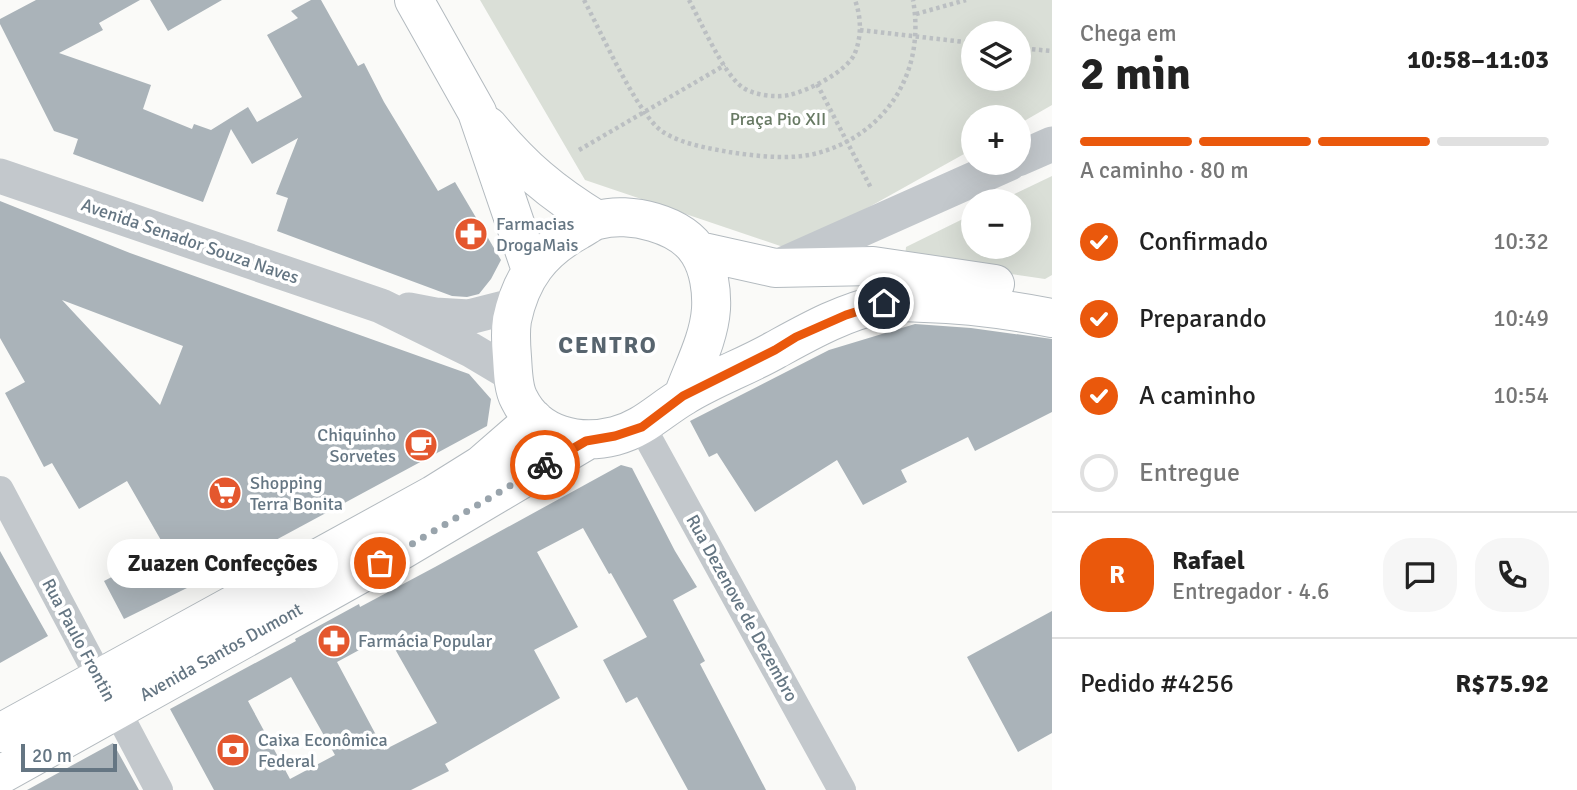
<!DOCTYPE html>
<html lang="pt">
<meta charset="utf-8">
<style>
body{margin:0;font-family:Signika,sans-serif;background:#f6f6f6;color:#222;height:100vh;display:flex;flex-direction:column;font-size:26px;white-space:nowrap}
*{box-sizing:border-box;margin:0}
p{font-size:23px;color:#767676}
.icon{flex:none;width:38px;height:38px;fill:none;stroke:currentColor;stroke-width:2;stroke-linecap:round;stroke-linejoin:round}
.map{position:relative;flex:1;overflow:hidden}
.panel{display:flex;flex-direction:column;background:#fff;width:525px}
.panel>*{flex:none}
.fabs{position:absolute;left:961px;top:21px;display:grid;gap:14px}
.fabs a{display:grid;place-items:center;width:70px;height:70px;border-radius:50%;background:#fff;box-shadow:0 7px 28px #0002;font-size:35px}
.scale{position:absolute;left:21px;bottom:18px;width:96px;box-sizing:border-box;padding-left:7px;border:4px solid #657683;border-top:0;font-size:19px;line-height:24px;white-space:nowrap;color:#657683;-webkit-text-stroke:5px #fff;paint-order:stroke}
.pin{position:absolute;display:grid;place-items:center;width:60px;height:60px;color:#fff;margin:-30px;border:4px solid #fff;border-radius:50%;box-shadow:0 2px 7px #0007}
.courier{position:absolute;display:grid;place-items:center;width:70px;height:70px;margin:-35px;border:5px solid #ea580c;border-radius:50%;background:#fff;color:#222;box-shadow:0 2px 9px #0007}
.bubble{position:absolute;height:49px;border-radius:24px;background:#fff;box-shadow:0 7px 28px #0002;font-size:23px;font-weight:700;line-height:49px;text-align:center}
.head em{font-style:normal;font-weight:700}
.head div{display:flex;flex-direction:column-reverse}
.head{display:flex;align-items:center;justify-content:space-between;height:119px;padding:0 28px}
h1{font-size:46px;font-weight:700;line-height:52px}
.bar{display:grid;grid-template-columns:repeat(4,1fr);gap:10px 7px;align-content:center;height:84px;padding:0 28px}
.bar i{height:9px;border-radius:5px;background:#e0e0e0}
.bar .current{background:#ea580c}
.bar p{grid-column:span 4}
.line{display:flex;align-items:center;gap:18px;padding:0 28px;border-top:2px solid #e0e0e0}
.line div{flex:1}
.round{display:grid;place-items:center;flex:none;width:74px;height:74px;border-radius:28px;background:#f6f6f6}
ol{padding:0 28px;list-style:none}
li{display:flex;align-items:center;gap:21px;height:77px}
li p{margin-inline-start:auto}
li .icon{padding:7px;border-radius:50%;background:#ea580c;color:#fff;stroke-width:4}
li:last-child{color:#767676}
li i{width:38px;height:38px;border:4px solid #e0e0e0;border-radius:50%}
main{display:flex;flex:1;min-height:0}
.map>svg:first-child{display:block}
.green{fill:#dadfd7;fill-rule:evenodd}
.building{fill:#aab3b9;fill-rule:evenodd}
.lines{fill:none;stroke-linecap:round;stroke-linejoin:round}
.secondary-casing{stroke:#b3babf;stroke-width:40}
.path{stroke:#bbbfc2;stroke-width:4.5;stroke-dasharray:3.5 3.5;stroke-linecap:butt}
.minor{stroke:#c3c8cc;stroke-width:28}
.tertiary{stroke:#c3c8cc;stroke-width:35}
.secondary{stroke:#fff;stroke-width:38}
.done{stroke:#99a4ac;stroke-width:7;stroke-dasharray:0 12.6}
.route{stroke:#ea580c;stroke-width:9}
.labels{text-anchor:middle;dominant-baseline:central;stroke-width:7;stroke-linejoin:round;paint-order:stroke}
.park-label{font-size:18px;fill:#687a64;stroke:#fff}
.poi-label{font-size:18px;fill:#657683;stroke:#fff;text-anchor:start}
.street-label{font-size:18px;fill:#657683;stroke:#fff}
.district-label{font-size:24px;font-weight:bold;letter-spacing:2px;fill:#57646e;stroke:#fff}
</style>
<main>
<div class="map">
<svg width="1052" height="790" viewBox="0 0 1052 790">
<rect width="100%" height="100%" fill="#fafaf8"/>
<path class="green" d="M480,0H1052V105L1019,124L1018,117H973V149L792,250L585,180ZM973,33H1018V79H973Z
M1052,176V275L1045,279L905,258L906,247L973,214V247H1018V201H1000Z"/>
<path class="building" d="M36,0H140L99,23L103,30L59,53L151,85L143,109L192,129L194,124L211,130L248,107L257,122L302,97L267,35L298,18L291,11L311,0H321L358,66L364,63L384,102L438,191L455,182L501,260L491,279L479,294L467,297L452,296L277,231L288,198L276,194L298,138L252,164L231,129L203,202L73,154L78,139L54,131L0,24V19Z
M150,0H222L168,31Z
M0,201L130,253L469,374L491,399L487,426L187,588L124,619L104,581L166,549L127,481L79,509L52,463L44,467L5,393L25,382L0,338ZM62,300L183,346L160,405Z
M915,324L971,328L1052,339V412L975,451L968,437L901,470L907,482L863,505L837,460L755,512L717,453L709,457L690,421L829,350Z
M621,465L632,468L675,551L697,587L673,600L705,661L700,664L766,790H688L637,697L626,703L603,660L647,637L611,573L609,574L583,528L537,552L578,627L534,650L560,698L445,764L449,771L411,790H214L170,709L296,641L295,639L359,604L360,607L435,567ZM387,635L437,723L384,750L337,662ZM291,677L335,755L290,779L248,701Z
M0,551L48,636L0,663Z
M1052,611V733L1018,752L967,657Z
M113,743L139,790H27Z"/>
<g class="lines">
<defs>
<path id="secondary" d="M414,0L477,112L531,270
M488,126C523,168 551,192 597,220
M699,251L775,268L873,266L995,284
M683,396C693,368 709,339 711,309C712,291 709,269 699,253C682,224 629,211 598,220C592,221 585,227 579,230C541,251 521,277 512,320C510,333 511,345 512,357C513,371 513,388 519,399C537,436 579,445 615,436C643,429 660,410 684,396C713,378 745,367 775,350C808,332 843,312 882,304C896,301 911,302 925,303C968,304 1010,310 1052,318
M0,733L433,495L481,465L534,419
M0,775L380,563L586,441"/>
</defs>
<use href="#secondary" class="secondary-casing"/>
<path class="path" d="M584,0C600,30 638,116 663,132C682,144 707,148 729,152C756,156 787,160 814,154C886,136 926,72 913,0
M689,0C701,22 723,73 742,87C753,95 776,98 789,95C808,91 848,71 855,53C862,35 861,17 855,0
M916,14L966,0
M860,30L973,43
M1018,48L1052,51
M817,84L871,188
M579,150L725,65"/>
<path class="minor" d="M642,427L842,790
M0,490L159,790"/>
<path class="tertiary" d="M1018,159L1052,144
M0,176L381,306L471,350L513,375
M777,267L1010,163
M409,310L435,315L469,317L516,305"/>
<use href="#secondary" class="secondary"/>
</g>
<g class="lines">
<path class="done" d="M380,563L545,465"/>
<path class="route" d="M545,465L586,441L615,436L642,427L683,396L775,350L796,337L846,315L884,303"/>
</g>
<defs>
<symbol id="pharmacy-disc" viewBox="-11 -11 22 22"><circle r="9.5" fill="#e4572e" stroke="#fff"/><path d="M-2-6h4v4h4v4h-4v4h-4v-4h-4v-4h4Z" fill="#fff"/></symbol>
<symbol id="cafe-disc" viewBox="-11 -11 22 22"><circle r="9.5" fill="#e4572e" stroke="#fff"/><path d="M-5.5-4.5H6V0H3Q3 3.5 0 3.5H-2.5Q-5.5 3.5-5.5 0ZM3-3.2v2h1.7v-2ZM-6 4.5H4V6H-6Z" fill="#fff"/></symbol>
<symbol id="supermarket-disc" viewBox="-11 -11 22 22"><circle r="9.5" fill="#e4572e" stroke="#fff"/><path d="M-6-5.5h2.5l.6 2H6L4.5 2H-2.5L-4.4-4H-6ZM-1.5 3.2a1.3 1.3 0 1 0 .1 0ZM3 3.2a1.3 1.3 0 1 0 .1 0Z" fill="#fff"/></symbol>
<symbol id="bank-disc" viewBox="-11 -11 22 22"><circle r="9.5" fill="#e4572e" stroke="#fff"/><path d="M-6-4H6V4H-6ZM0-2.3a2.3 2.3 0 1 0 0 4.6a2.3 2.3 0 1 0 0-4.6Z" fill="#fff"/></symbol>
</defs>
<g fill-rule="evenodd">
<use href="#pharmacy-disc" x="452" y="215" width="38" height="38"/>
<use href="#cafe-disc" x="402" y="426" width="38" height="38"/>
<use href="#supermarket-disc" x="206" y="474" width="38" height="38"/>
<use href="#pharmacy-disc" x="315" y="622" width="38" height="38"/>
<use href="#bank-disc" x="214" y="731" width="38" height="38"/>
</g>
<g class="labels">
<g class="park-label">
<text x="778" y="119">Praça Pio XII</text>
</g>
<g class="poi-label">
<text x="496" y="224">Farmacias<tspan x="496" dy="21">DrogaMais</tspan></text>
<text x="396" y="435" text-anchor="end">Chiquinho<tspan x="396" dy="21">Sorvetes</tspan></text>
<text x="250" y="483">Shopping<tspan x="250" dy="21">Terra Bonita</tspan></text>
<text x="358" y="641">Farmácia Popular</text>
<text x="258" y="740">Caixa Econômica<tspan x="258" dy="21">Federal</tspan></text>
</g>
<g class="street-label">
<text transform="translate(190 241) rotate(19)">Avenida Senador Souza Naves</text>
<text transform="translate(742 608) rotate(61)">Rua Dezenove de Dezembro</text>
<text transform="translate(79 640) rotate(62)">Rua Paulo Frontin</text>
<text transform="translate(221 652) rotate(-29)">Avenida Santos Dumont</text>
</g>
<g class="district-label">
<text x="608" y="345">CENTRO</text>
</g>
</g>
</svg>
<div class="fabs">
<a><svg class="icon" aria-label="layers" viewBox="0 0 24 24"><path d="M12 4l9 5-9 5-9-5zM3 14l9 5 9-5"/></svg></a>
<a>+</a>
<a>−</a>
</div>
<div class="scale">20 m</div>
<div class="pin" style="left:380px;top:563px;background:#ea580c"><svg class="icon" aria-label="bag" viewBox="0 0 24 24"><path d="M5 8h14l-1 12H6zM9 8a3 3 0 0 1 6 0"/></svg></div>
<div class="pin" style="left:884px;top:303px;background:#1f2937"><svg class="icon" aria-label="home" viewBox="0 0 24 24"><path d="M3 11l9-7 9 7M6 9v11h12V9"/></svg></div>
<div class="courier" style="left:545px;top:465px"><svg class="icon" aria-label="bike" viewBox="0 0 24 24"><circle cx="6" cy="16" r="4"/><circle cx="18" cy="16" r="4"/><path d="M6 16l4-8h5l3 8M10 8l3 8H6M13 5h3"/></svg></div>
<div class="bubble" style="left:107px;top:539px;width:231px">Zuazen Confecções</div>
</div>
<section class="panel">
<div class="head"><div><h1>2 min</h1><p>Chega em</p></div><em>10:58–11:03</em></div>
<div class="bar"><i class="current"></i><i class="current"></i><i class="current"></i><i></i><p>A caminho · 80 m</p></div>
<ol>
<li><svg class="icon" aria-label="check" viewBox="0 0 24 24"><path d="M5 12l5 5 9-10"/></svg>Confirmado<p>10:32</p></li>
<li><svg class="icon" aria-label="check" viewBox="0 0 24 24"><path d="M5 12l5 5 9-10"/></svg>Preparando<p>10:49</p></li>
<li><svg class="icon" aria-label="check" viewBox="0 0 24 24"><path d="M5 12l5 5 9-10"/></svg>A caminho<p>10:54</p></li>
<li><i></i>Entregue</li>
</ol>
<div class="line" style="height:126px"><b class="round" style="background:#ea580c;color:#fff">R</b><div><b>Rafael</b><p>Entregador · 4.6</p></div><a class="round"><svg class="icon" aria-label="chat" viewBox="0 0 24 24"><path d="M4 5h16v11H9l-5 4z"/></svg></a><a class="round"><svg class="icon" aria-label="phone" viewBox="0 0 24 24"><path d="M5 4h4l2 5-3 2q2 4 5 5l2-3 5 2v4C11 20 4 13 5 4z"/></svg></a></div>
<div class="line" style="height:91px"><div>Pedido #4256</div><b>R$75.92</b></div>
</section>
</main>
